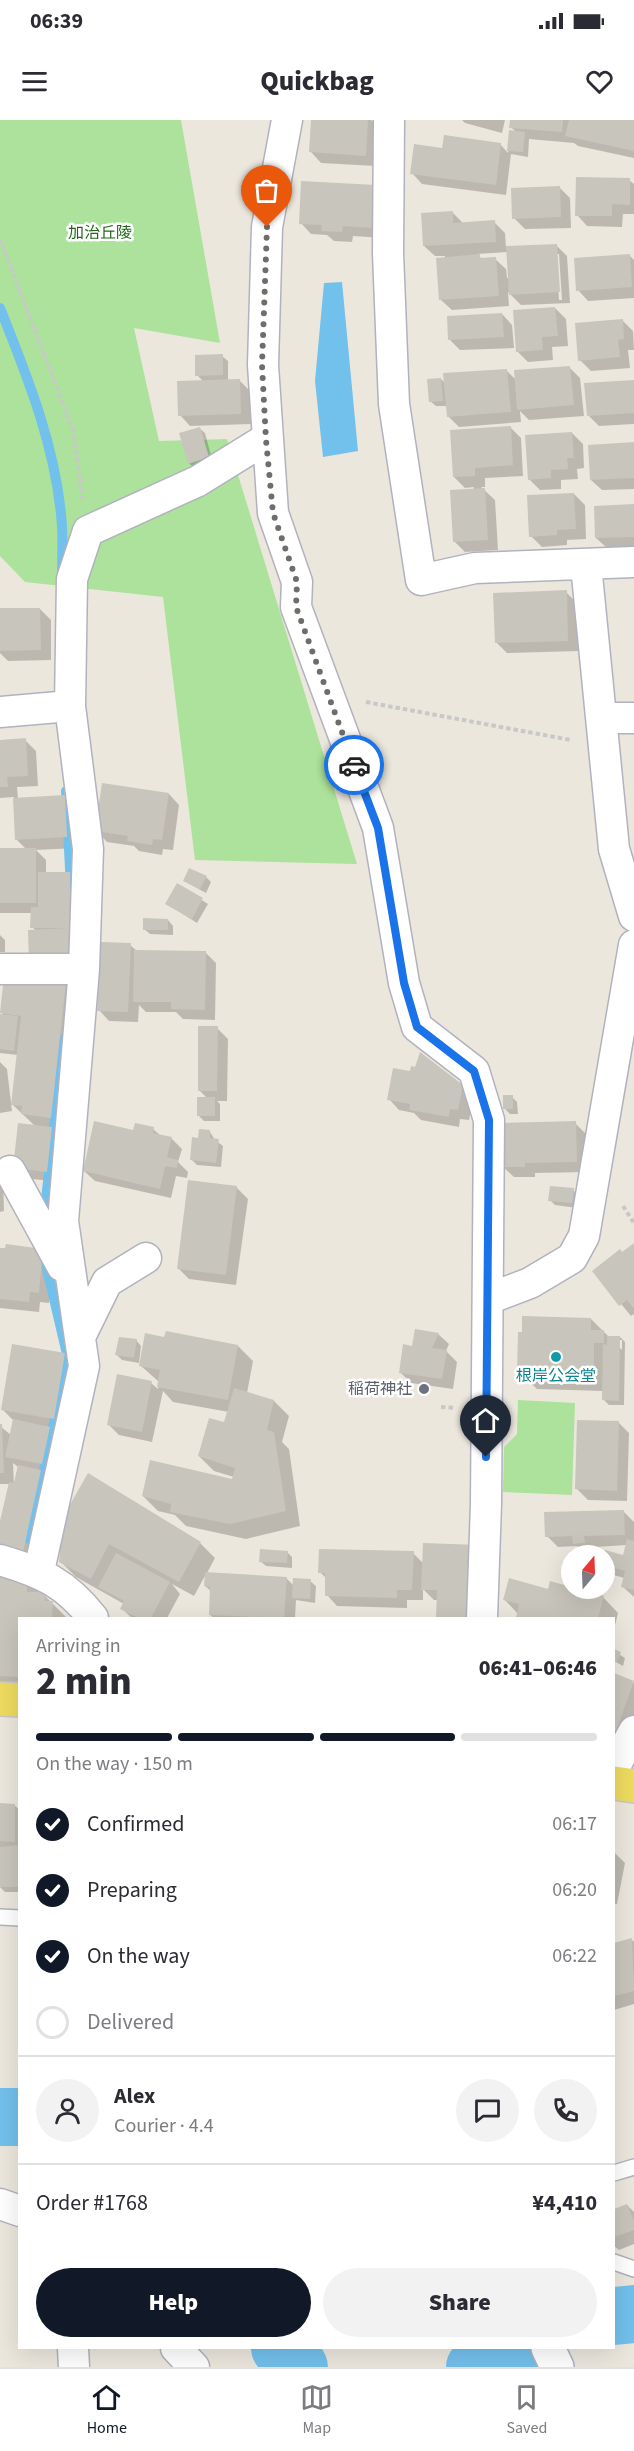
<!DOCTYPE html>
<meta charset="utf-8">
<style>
body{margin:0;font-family:"Source Sans 3","Noto Sans JP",sans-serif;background:#f2f2f3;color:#2b2b33;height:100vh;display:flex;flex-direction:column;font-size:22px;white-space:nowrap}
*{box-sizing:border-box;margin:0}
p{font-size:20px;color:#7c7c81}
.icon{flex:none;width:33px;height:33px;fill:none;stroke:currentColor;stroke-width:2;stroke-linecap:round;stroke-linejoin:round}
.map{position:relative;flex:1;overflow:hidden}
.side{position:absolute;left:18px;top:1497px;width:597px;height:732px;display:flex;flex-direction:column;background:#fff;border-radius:0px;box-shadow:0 6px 24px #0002}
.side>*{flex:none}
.needle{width:39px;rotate:19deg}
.buttons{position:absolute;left:561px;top:1425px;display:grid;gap:12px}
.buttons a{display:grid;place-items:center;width:54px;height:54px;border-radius:50%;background:#fff;box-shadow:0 6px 24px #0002;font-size:30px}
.pin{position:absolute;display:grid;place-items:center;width:51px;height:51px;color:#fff;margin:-62px -26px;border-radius:50% 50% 50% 0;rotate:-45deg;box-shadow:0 0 6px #0007}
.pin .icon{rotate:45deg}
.courier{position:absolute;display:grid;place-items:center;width:60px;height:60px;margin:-30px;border:4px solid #1a73e8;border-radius:50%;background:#fff;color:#222;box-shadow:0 2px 8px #0007}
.head em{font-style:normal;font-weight:800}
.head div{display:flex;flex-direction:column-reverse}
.head{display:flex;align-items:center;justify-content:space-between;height:102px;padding:0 18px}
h1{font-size:39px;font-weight:800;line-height:45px}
.bar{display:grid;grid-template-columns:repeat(4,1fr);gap:9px 6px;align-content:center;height:72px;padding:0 18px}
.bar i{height:8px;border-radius:4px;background:#e1e1e2}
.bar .on{background:#111827}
.bar p{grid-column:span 4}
.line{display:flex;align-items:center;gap:15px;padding:0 18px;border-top:2px solid #e1e1e2}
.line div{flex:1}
.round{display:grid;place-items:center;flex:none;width:63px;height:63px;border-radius:32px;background:#f2f2f3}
ol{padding:0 18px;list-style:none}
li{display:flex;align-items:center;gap:18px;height:66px}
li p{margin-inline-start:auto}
li .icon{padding:6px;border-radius:50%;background:#111827;color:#fff;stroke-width:4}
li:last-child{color:#7c7c81}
li i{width:33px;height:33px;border:3px solid #e1e1e2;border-radius:50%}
.action{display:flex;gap:12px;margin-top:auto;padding:12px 18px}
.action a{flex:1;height:69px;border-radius:36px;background:#111827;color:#fff;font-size:24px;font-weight:800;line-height:69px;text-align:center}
.action a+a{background:#f2f2f3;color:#2b2b33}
.status{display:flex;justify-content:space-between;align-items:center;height:42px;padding:0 30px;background:#fff;direction:ltr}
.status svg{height:16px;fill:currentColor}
header{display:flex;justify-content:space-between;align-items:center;height:78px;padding:0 18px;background:#fff;font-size:27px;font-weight:800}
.dock{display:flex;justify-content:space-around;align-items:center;height:84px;border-top:2px solid #e1e1e2;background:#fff;font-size:16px;color:#7c7c81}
.dock a{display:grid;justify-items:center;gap:3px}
.dock .on{color:#111827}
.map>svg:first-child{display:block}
.green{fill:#ace29b}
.water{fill:#72c0ec}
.shadow{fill:#0003;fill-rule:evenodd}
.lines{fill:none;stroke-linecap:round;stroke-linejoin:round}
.stream{stroke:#72c0ec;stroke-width:10}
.river{stroke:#72c0ec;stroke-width:58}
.building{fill:#c8c5bc}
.service-casing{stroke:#b1b2be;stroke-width:18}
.minor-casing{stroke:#b1b2be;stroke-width:33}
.tertiary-casing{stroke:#b1b2be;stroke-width:36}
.primary-casing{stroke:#c8c8c8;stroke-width:36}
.path{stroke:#c8c8c8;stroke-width:4;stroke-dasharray:4.5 3;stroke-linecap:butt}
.service{stroke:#fff;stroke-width:15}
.minor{stroke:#fff;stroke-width:30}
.tertiary{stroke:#fff;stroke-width:33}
.primary{stroke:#eedb60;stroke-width:33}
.done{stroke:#6f6d69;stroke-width:6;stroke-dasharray:0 10.8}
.route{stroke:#1a73e8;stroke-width:8}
.culture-dot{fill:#0f9aa8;stroke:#fff;stroke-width:2}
.worship-dot{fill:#6b7280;stroke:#fff;stroke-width:2}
.labels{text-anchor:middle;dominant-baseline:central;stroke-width:5;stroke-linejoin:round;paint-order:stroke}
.park-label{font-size:16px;fill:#24671c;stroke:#fff}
.culture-label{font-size:16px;fill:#0d838f;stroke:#fff}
.worship-label{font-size:16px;fill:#5b616d;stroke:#fff;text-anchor:end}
</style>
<div class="status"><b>06:39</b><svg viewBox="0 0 49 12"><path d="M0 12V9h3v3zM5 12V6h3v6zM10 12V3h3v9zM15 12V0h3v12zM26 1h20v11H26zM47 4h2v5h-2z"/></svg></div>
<header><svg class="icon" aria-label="menu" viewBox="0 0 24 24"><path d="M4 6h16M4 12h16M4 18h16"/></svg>Quickbag<svg class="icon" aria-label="heart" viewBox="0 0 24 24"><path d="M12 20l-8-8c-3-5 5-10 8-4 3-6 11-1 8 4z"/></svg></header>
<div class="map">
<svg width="634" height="2247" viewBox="0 0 634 2247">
<rect width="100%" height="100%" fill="#ece7dd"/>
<path class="green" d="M0,0H181L220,223L134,208L159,321L227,319L357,744L195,740L163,477L25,462L0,436Z
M518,1280L575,1283L572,1375L503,1372L504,1327L517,1314Z"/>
<path class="water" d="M342,162L358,331L323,337L315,261L324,163Z"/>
<path class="shadow" d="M312,0H371L378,7L376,46L321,43L311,32Z
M462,0H505L502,13L465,3Z
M512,0H634V38L578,26L574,23L529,19L528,37L511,34L506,75L422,64L412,53L443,30L500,24L508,33L510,12H516L511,7Z
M629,60L634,64V94H623L622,107L587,106L577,95Z
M375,67L384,118L353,116L352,122L334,121L327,115L311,114L301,103Z
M559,67L570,78L571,108L525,109L514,98Z
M452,92L464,104L494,102L505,113L506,128L556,125L567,136L570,183L521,185L508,172L509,186L452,190L441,180L445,136H435L424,126ZM508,132L510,158H507L506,149L495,139L483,140L477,134ZM556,134H559L562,180H559Z
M629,135L634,140V178L588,181L578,170Z
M555,188L566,199L568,226L552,227L553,240L528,242L517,231Z
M502,194L512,205L514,228L460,230L450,220Z
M622,200L633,211L634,230H628L630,248L591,251L580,240Z
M222,236L228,241V261L239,260L250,271L251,304L190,306L180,295L203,261L197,255Z
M569,247L580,258L584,296L529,300L520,291L521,302L459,307L448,296L447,286H436L430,281L441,259L446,264L506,250L516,260Z
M634,261V304L599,306L589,296Z
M510,307L521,318L523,356L485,358V367H481L495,380L498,430L465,432L454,421L474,367L465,368L454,357Z
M199,308L205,313L213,343L194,348L189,343Z
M572,313L583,324L584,348L577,349L578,359L561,360V369L540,370L529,359Z
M634,324V369L602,370L591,360Z
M574,374L585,385L586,419L567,420V425L542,427L531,416Z
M634,386V428H607L596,418Z
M566,472L577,483L579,531L507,533L496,522Z
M40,489L51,500V540L8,541L0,533V490Z
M25,620L36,631L38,666L17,667L18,679L65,677L75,687L77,728L36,730L46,740V754H69L80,765L81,851L32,807V793H0V729H26L16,719L14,677L0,678V622Z
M169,674L179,685L173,730L163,729L162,735L139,731L134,726L107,722L97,711Z
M206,757L211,762L206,773L184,761Z
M178,765L208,784L197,803L167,784Z
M168,800L173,806V815L150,814L144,809Z
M0,815L5,820V832H0Z
M130,825L137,831L205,832L216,843L215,900L183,899L176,892H146L139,885L138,902L109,901L99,890Z
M65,864L80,879L66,1012L54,1011L62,1019L58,1062L25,1058L14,1047L35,1006L13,985L18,935L0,933V896L5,897L1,892Z
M217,908L228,919L227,981H217L220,984V1001H204L198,995L207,978L199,970Z
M0,942L7,949L12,991L0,993Z
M462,967L473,978L469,1000L460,999L459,1007L421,1000L414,993L399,990L389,979Z
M512,977L517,982L518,994H510L505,989Z
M575,1003L586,1014L587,1052L535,1053V1057H514L503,1047Z
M153,1009L161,1016L171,1018L182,1029L178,1042L188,1052L187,1058L176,1056L171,1078L95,1061L84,1051L134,1012Z
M210,1012L215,1020L223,1026L221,1047L197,1045L192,1040L199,1020Z
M0,1052L3,1055L4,1091L0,1092Z
M189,1062L237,1068L248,1079L236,1165L189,1159L178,1148Z
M573,1070L578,1075L577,1088L555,1085L550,1080Z
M634,1125V1194L631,1196L594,1151Z
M0,1129L53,1141L49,1183L40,1182L39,1192L0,1188Z
M591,1199L609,1217H620L625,1222L624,1285H609L603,1279V1271L537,1269L518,1251ZM619,1220H622V1230L619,1227Z
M438,1214L449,1224L446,1231L457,1242L453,1269L411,1263L400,1252L413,1227Z
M136,1220L141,1226L139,1243L122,1240L117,1235Z
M238,1226L253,1241L247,1273L274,1281L289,1296L282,1322L289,1329L300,1406L246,1419L186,1406L175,1395L158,1391L143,1376L233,1361L234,1357L214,1351L199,1336L225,1304L229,1292L173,1282L163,1271L152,1322L119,1315L109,1305L151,1263L158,1269L159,1262L141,1246Z
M64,1234L75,1245L64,1309L47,1306L60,1319L52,1354L41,1352L51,1362L33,1442L7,1436L0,1408L10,1364H0V1306L11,1315L13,1300L2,1289ZM13,1343L18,1347L14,1365Z
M618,1302L629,1313L627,1381L588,1380L577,1369Z
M623,1391L634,1402V1477L623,1467L625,1458L613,1455L604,1446L606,1432L624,1437L627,1425L595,1427V1434H585L577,1426L558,1427L547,1416Z
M65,1397L200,1423L215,1438L207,1453L286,1458L294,1466L310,1461L316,1466L315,1483L296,1480L295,1498H214L210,1495L212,1472L205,1466L206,1454L194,1476L172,1464L180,1474L167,1498H132L122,1489L124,1484L76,1457L61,1442Z
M287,1432L292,1437V1448L266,1446L260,1441Z
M413,1433L424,1444L487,1498H437L438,1480H434L423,1469V1480H407V1488L337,1486L327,1475V1459L320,1452Z
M0,1456L27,1458L67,1498H20V1571L0,1570Z
M549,1471L603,1477L618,1493L614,1510V1498H517L518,1494L504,1479Z
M614,1531L625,1538L623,1546L614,1541Z
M614,1555L634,1563V1601L614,1629Z
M0,1684L14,1685L20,1690V1772H5L0,1767Z
M614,1732L625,1743L617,1784H614Z
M632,1820L634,1822V1884L614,1890V1824Z
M627,2085L634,2092V2124L619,2130L614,2126V2090Z"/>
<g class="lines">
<path class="stream" d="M0,188C28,258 57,330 62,406C63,423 62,440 62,457
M66,671L72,787
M44,1097L64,919
M29,1419L68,1238L44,1136"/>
<path class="river" d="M0,1997H20
M614,2196L634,2194
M280,2228L299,2247
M475,2247L518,2228"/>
</g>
<path class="building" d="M311,0H368L366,36L309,32Z
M510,0H563L562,12L509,8Z
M569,0H634V31L565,16Z
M509,10L525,12L523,32L507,31Z
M444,15L501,23L496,65L410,54L414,24L442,28Z
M576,57L630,58V85L612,84V96H575Z
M301,61L376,65L374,108L343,106L342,112L321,111L322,105L299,104Z
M560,66L561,97L512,99L511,68Z
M453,91V103L495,100L496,122L423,126L421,93Z
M557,124L560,172L509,175L506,126Z
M480,134V138L496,137L499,176L439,180L436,138Z
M630,134L632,167L576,171L574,138Z
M555,187L558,216L542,217L543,230L516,232L513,190Z
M502,193L504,217L448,220L447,196Z
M623,199L624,219L618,220L620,237L578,241L575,203Z
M223,234V255L195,256V235Z
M570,246L574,285L517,290L514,250Z
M507,249L511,292L447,297L443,253Z
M441,258L443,281L429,282L427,259Z
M240,259L241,294L178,296L177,261Z
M634,260V293L587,296L584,263Z
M511,306L513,345L475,348V356L453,357L450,310Z
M200,307L209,337L188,344L179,313Z
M572,312L574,338H567L568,349L551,350V358L528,360L525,315Z
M634,322V358L590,360L588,325Z
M485,368L488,420L453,422L450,370Z
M574,373L576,409L557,410V415L529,417L527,375Z
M634,384V417L595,418L594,386Z
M567,470L568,521L495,523L493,473Z
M0,488H40L41,530L0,531Z
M26,618L28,656L7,657L8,667H0V620Z
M102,663L169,673L162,720L153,719L152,725L127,721L128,716L95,711Z
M65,675L67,717L15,720L13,678Z
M0,728H36V783H0Z
M189,748L207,756L200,769L183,761Z
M38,752H70V808H30L31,787H38Z
M177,763L203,778L192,799L165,784Z
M143,798L168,799V810H143Z
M69,808L70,841L29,843L28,810Z
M101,822L131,823L128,892L97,891Z
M134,830L206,831L205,890L171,889V882H133Z
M4,856L66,863L51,998L21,994L22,986L11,985L21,896L0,893Z
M0,894L18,896L14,931L0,929Z
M198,906H218L217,971H198Z
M420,932L463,965L458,990L450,989L449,997L409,990L410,984L387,980L393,948L410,951L411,946L415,947Z
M503,975H513V989H503Z
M197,977H215V996H197Z
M94,1001L133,1010L135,1003L154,1007L153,1013L172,1017L167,1037L178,1040L177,1048L165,1046L160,1069L83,1051Z
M576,1001L577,1042L525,1043V1047H502L501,1003Z
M18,1003L52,1007L47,1052L13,1048Z
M199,1009L210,1010V1018L219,1019L216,1043L190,1040L192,1017L198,1018Z
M188,1060L237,1066L226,1155L177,1149Z
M550,1066L574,1068L572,1083L548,1081Z
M634,1123V1189L627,1180L619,1186L592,1151L620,1129L622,1132Z
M6,1124L43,1129L39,1173L30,1172L29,1182L0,1179V1128H5Z
M522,1196L591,1198V1210H604V1223H594V1253L517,1251L518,1212H522Z
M415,1209L439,1213L432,1228L447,1230L442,1259L399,1253L403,1224L412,1226Z
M166,1211L238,1225L228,1280L157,1267L160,1250L139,1246L145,1213L164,1217Z
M607,1216H620L619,1281L602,1280L603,1224L607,1225Z
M119,1217L137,1219L134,1238L115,1235Z
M12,1224L65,1233L54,1299L1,1290Z
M117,1254L152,1261L142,1312L107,1305Z
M234,1268L274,1280L267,1310L274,1312L286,1391L230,1404L170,1392L171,1384L142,1376L150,1340L232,1359L235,1348L198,1336L209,1298L224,1302Z
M13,1299L50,1307L42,1344L5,1337Z
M577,1300L619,1301L617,1371L575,1369Z
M0,1304H2L4,1353H0Z
M18,1345L41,1350L23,1432L0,1427V1401L9,1362L14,1363Z
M88,1353L201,1422L179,1462L109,1424L91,1459L59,1442L63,1397Z
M624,1390L625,1415L584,1416L585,1423L573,1424L572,1416L545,1417L544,1392Z
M627,1419L634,1421V1470L621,1467L625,1451L604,1445L605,1430L623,1435Z
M423,1423L479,1425L476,1498H436L437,1470H421Z
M260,1429L288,1431L287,1443L259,1442Z
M319,1429L414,1431L412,1470H397V1478L325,1476V1453H318Z
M116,1433L170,1462L151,1498H138L120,1489L124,1481L98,1467Z
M205,1452L287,1457L284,1498L209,1495L210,1467L204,1466Z
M0,1455L27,1457V1472H44L45,1481H53L52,1498H20V1557L0,1556Z
M293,1458L311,1459L310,1479L292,1478Z
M509,1458L548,1469L550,1461L604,1476L598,1498H516L519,1484L503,1480Z
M614,1529L621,1532L617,1542L614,1541Z
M614,1553L634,1561L614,1617Z
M0,1683L15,1684V1722L0,1721Z
M20,1725V1767H0V1727Z
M632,1818L634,1871L614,1876V1823Z
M627,2084L634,2101V2110L614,2117V2089Z"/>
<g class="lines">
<defs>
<path id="service" d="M0,1797L20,1798
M614,2053L634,2047
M614,2142L634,2149"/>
<path id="minor" d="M287,0L267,107L263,245L273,393L297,462L296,487L378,708L404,863L417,907L474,951L489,1000L486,1384L482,1498
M389,0L388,133L394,284L421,460L475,448L634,442
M586,445L614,729L634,796
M0,592L70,586
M601,598H634
M0,849H84
M10,1051L62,1146
M488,1179L530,1163L572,1138L584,1116L634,825
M80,1217L107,1162L146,1138
M0,1440C41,1452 66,1463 93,1498
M39,1451L84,1246L63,1101L84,849L88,729L70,586L72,459L88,411L198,361L266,319
M614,1648L634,1611
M0,2084L20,2091
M73,2228L74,2247
M176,2228L194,2247"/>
<path id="tertiary" d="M548,2228L557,2247"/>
<path id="primary" d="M0,1579L20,1580
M614,1663L634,1666"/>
</defs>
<use href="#service" class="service-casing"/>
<use href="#minor" class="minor-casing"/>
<use href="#tertiary" class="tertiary-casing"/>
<use href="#primary" class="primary-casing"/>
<path class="path" d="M0,119L73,310L83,380
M366,582L571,620
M623,1086L634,1103
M441,1287L456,1288"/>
<use href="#service" class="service"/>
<use href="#minor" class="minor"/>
<use href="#tertiary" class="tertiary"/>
<use href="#primary" class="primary"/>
</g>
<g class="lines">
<path class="done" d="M267,107L262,245L266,320L273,393L297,462L296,487L354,645"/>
<path class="route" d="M354,645L378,708L404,863L417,907L474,951L489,1000L486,1337"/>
</g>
<circle class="culture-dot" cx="556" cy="1237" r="6"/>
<circle class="worship-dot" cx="424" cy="1269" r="6"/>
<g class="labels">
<g class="park-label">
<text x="100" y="113">加治丘陵</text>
</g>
<g class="culture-label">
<text x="556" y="1256">根岸公会堂</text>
</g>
<g class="worship-label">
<text x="412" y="1269">稲荷神社</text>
</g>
</g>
</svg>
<div class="buttons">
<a><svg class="needle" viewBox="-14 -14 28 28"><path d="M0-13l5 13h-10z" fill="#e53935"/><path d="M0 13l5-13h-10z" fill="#7c7c81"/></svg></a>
</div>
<div class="pin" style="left:267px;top:107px;background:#ea580c"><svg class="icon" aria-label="bag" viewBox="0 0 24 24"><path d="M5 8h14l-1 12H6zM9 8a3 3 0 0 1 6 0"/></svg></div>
<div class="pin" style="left:486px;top:1337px;background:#1f2937"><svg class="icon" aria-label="home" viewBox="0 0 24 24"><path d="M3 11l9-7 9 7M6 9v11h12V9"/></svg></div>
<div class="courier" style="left:354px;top:645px"><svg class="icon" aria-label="car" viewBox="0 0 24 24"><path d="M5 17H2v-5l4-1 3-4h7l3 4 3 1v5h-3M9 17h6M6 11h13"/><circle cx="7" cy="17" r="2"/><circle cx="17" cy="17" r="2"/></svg></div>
<section class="side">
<div class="head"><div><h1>2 min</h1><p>Arriving in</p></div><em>06:41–06:46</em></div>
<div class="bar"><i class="on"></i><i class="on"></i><i class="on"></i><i></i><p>On the way · 150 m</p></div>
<ol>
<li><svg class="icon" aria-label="check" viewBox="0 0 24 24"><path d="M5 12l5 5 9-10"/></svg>Confirmed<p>06:17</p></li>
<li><svg class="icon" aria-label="check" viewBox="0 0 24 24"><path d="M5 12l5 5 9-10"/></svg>Preparing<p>06:20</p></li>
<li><svg class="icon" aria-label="check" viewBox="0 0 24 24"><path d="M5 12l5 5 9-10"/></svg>On the way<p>06:22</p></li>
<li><i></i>Delivered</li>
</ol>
<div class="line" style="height:108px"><a class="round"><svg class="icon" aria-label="person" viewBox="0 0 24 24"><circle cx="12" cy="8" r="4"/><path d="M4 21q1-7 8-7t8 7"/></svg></a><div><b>Alex</b><p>Courier · 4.4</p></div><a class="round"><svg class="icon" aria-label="chat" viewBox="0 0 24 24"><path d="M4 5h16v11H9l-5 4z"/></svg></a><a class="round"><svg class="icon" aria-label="phone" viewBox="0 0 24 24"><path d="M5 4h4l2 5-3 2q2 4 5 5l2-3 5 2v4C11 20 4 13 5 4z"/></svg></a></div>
<div class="line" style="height:78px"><div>Order #1768</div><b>¥4,410</b></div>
<div class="action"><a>Help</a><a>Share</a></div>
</section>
</div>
<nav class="dock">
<a class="on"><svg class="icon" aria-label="home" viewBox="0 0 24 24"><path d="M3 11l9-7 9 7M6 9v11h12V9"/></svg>Home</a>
<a><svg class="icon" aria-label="map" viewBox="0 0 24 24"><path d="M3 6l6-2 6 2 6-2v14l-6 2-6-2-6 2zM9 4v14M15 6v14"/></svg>Map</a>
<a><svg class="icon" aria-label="saved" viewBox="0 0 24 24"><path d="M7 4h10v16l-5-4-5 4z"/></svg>Saved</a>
</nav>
